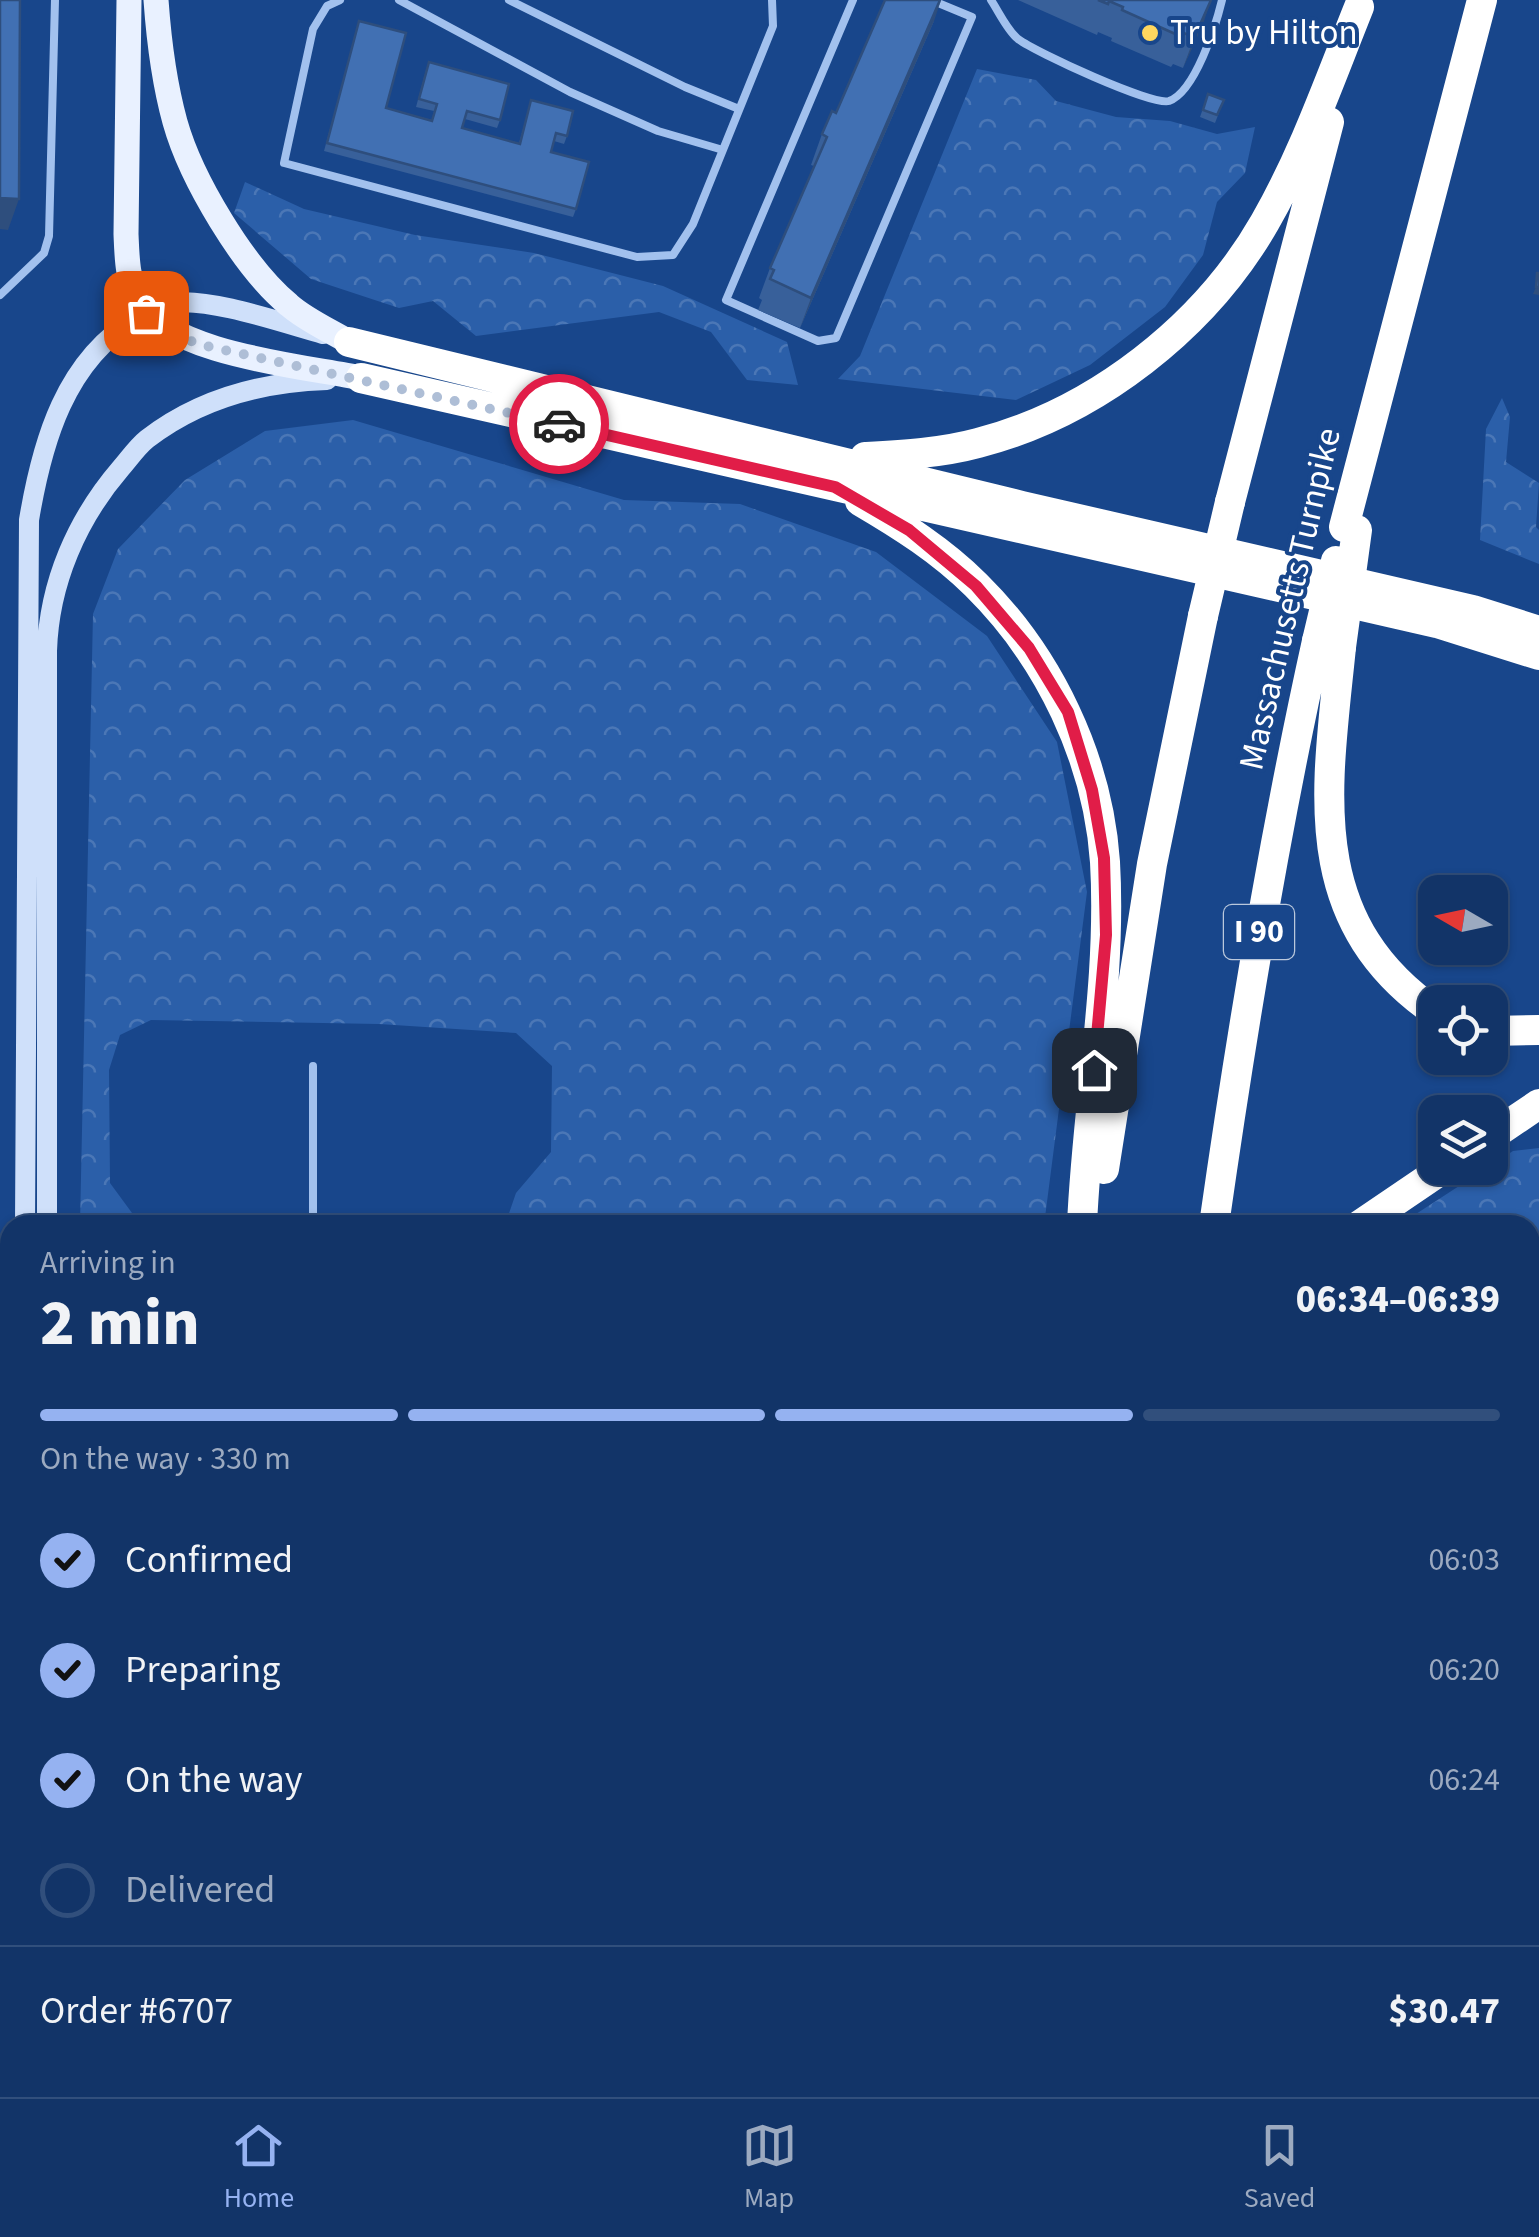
<!DOCTYPE html>
<meta charset="utf-8">
<style>
body{margin:0;font-family:"Source Sans 3",sans-serif;background:#1b3c6e;color:#f1f3f6;height:100vh;display:flex;flex-direction:column;font-size:38px;white-space:nowrap}
*{box-sizing:border-box;margin:0}
p{font-size:32px;color:#9caac0}
.icon{flex:none;width:55px;height:55px;fill:none;stroke:currentColor;stroke-width:2;stroke-linecap:round;stroke-linejoin:round}
.map{position:relative;flex:1;overflow:hidden}
.drawer{position:absolute;left:0px;top:1215px;width:1540px;height:882px;display:flex;flex-direction:column;background:#123468;border-radius:30px 30px 0 0;box-shadow:0 2px 8px #0004,0 0 0 2px #314f7c}
.drawer>*{flex:none}
.needle{width:65px;rotate:279deg}
.controls{position:absolute;left:1418px;top:875px;display:grid;gap:20px}
.controls a{display:grid;place-items:center;width:90px;height:90px;border-radius:20px;background:#123468;box-shadow:0 2px 8px #0004,0 0 0 2px #314f7c;font-size:50px}
.pin{position:absolute;display:grid;place-items:center;width:85px;height:85px;color:#fff;margin:-42px;border-radius:20px;box-shadow:0 5px 15px #0006}
.courier{position:absolute;display:grid;place-items:center;width:100px;height:100px;margin:-50px;border:8px solid #e11d48;border-radius:50%;background:#fff;color:#222;box-shadow:0 2px 12px #0007}
.summary em{font-style:normal;font-weight:800}
.summary div{display:flex;flex-direction:column-reverse}
.summary{display:flex;align-items:center;justify-content:space-between;height:170px;padding:0 40px}
h1{font-size:65px;font-weight:800;line-height:75px}
.bar{display:grid;grid-template-columns:repeat(4,1fr);gap:15px 10px;align-content:center;height:120px;padding:0 40px}
.bar i{height:12px;border-radius:8px;background:#314f7c}
.bar .selected{background:#95b2f1}
.bar p{grid-column:span 4}
.line{display:flex;align-items:center;gap:25px;padding:0 40px;border-top:2px solid #314f7c}
.line div{flex:1}
ol{padding:0 40px;list-style:none}
li{display:flex;align-items:center;gap:30px;height:110px}
li p{margin-inline-start:auto}
li .icon{padding:10px;border-radius:50%;background:#95b2f1;color:#111;stroke-width:4}
li:last-child{color:#9caac0}
li i{width:55px;height:55px;border:5px solid #314f7c;border-radius:50%}
.tabs{display:flex;justify-content:space-around;align-items:center;height:140px;border-top:2px solid #314f7c;background:#123468;font-size:28px;color:#9caac0}
.tabs a{display:grid;justify-items:center;gap:5px}
.tabs .selected{color:#95b2f1}
.map>svg:first-child{display:block}
.forest{fill:url(#forest-crowns)}
.lines{fill:none;stroke-linecap:round;stroke-linejoin:round}
.service{stroke:#a2c1ee;stroke-width:8}
.secondary{stroke:#cfe0fa;stroke-width:20}
.primary{stroke:#e9f1ff;stroke-width:25}
.motorway{stroke:#fff;stroke-width:30}
.motorway-bridge{stroke:#fff;stroke-width:30}
.wall{fill:#38609a}
.shaded-wall{fill:#2e4e7d}
.building{fill:#4170b3;stroke:#2e4e7d;stroke-width:2.5}
.done{stroke:#aebed6;stroke-width:10;stroke-dasharray:0 18}
.route{stroke:#e11d48;stroke-width:12}
.poi-dot{fill:#ffd75f;stroke:#18468b;stroke-width:4}
.labels{text-anchor:middle;dominant-baseline:central;stroke-width:8;stroke-linejoin:round;paint-order:stroke}
.shield{fill:#18468b;stroke:#bac8dc;stroke-width:2.5}
.shield-label{font-size:32px;font-weight:bold;fill:#fff}
.poi-label{font-size:35px;fill:#fff;stroke:#18468b;text-anchor:start}
.street-label{font-size:35px;fill:#fff;stroke:#18468b}
</style>
<div class="map">
<svg width="1539" height="2097" viewBox="0 0 1539 2097">
<defs>
<pattern id="forest-crowns" width="20" height="18" patternUnits="userSpaceOnUse" patternTransform="scale(2.5)"><rect width="20" height="18" fill="#2b5fa9"/><path d="M2 6a3 3 0 1 1 6 0M12 15a3 3 0 1 1 6 0" fill="none" stroke="#4b77b6"/></pattern>
</defs>
<rect width="100%" height="100%" fill="#18468b"/>
<path class="forest" d="M977,69L1036,80L1056,101L1116,117L1170,121L1217,134L1255,127L1245,173L1217,202L1203,255L1165,307L1090,365L1016,400L838,379L860,356Z
M245,182L304,209L415,235L534,253L663,286L787,342L798,385L747,380L711,332L659,312L476,336L433,301L399,308L311,279L234,213Z
M1502,398L1510,417L1506,462L1539,483L1536,527L1539,530V564L1480,540L1486,429Z
M353,420L624,500L740,504L876,552L987,636L1057,742L1087,892L1044,1225H505L516,1193L551,1152L552,1066L516,1033L379,1024L151,1020L120,1035L109,1070L110,1183L132,1213L279,1214L272,1225H80L93,614L118,549L185,480L265,431Z
M1539,1148V1301L1530,1304V1225H1399L1513,1151Z
M358,2088H471L478,2097H356Z
M635,2088H1005L1004,2097H643Z
M1264,2088H1306L1312,2091L1443,2090L1442,2097H1266Z"/>
<g class="lines">
<path class="service" d="M340,0L327,6L313,29L284,163L637,257L673,255L693,224L773,26L772,0
M399,0L570,92L658,131L723,150
M509,0L685,87L739,109
M853,0L726,300L818,341L836,338L972,17L931,0
M991,0C999,12 1007,30 1018,39C1035,52 1152,106 1169,101C1195,92 1216,25 1222,0
M0,295L44,253L49,236L55,0
M313,1066V1225
M171,2097V2088"/>
<path class="secondary" d="M25,1225L29,520C42,442 65,360 137,318C147,312 161,305 173,303C209,297 286,324 323,334
M47,1225V651C49,583 77,519 121,468C129,459 137,447 147,439C199,399 263,382 327,380
M0,1757L10,1739
M1530,1762L1539,1760
M0,1809L10,1810"/>
<path class="primary" d="M129,0L126,234C127,257 127,280 139,301C168,354 303,366 361,378
M156,0C159,42 164,82 175,122C191,179 244,268 289,305C306,320 329,330 349,342"/>
<path class="motorway" d="M349,342L1022,506L1473,610L1539,631
M361,378L1437,623L1539,655
M865,457C902,455 941,453 978,443C1095,413 1205,327 1265,222C1304,154 1330,79 1359,7
M860,501C901,525 942,551 976,585C1049,657 1098,759 1105,862C1112,983 1087,1104 1082,1225
M1230,502L1329,122
M1344,527L1482,0
M1341,647C1327,788 1301,919 1435,1012
M1490,1031L1539,1030
M1490,1137L1539,1104
M1104,1169L1152,864L1203,616
M1214,1225C1242,1029 1274,835 1317,641
M1360,1225L1444,1168
M1166,2088V2097
M1047,2097V2088"/>
<path class="motorway-bridge" d="M1203,616L1230,502
M1317,641L1336,561
M1341,647L1357,530"/>
</g>
<path class="wall" d="M1018,0H1211L1183,68L1173,64L1171,67L1111,41L1112,38L1098,32L1097,35Z
M359,21L386,108L432,120L434,111L416,107L426,70L500,120L497,128L465,119L462,128L519,143L529,108L567,136L564,144L554,141L551,152L576,209L573,217L324,151Z
M934,21L800,328L758,310L762,300L759,298L770,268L814,166L811,165L822,134L836,113Z
M1208,94L1224,100L1215,123L1200,117Z"/>
<path class="shaded-wall" d="M941,0L934,21L800,328L811,298Z
M1211,0L1202,27L1183,68L1194,38Z
M0,198L19,199L8,230L0,229Z
M1536,287H1539V295L1533,294Z
M1539,1821V1834L1530,1837V1823Z
M0,1871L10,1872V1888L0,1887Z
M0,1904H10V1920L0,1919Z
M0,1936H10V1952H0Z
M1530,1946H1539V1955L1534,1969H1530Z
M0,1969L10,1970V1986L0,1985Z
M0,2002L10,2003V2018H0Z
M0,2035H10V2051L0,2050Z
M1532,2035H1539V2051H1530V2041Z"/>
<path class="building" d="M0,0H20L19,199L0,198Z
M885,0H940L811,298L770,279L774,270L770,268L827,137L822,134L832,111L836,113Z
M1098,0H1211L1194,38L1184,33L1182,37L1122,10L1123,7L1109,1L1108,4Z
M359,21L406,33L386,108L432,121L437,104L419,99L429,62L509,84L500,120L467,111L462,128L520,144L531,100L573,111L567,136L556,133L551,152L589,162L576,209L327,143Z
M1208,94L1224,100L1217,115L1203,110Z
M1537,273H1539V287H1536Z
M1539,1796V1821L1530,1823V1798Z
M0,1852L10,1853V1872L0,1871Z
M1530,1874H1539V1946H1530Z
M0,1885H10V1904H0Z
M0,1916L10,1917V1936H0Z
M0,1950L10,1951V1970L0,1969Z
M0,1983H10V2003L0,2002Z
M1530,2009H1539V2035H1532V2043H1530Z
M0,2015L10,2016V2035H0Z
M1530,2076H1539V2097H1516V2088H1530Z
M54,2088H106L114,2097H45Z
M274,2088L283,2097H263L273,2088Z"/>
<g class="lines">
<path class="done" d="M146,313L164,328L197,344L559,424"/>
<path class="route" d="M559,424L835,487L909,530L976,586L1029,648L1068,712L1092,790L1104,858L1106,935L1094,1070"/>
</g>
<circle class="poi-dot" cx="1150" cy="33" r="10"/>
<g class="labels">
<rect class="shield" x="1224" y="905" width="70" height="54" rx="8"/>
<g class="shield-label">
<text x="1259" y="932">I 90</text>
</g>
<g class="poi-label">
<text x="1170" y="33">Tru by Hilton</text>
</g>
<g class="street-label">
<text transform="translate(1290 599) rotate(-77)">Massachusetts Turnpike</text>
</g>
</g>
</svg>
<div class="controls">
<a><svg class="needle" viewBox="-14 -14 28 28"><path d="M0-13l5 13h-10z" fill="#e53935"/><path d="M0 13l5-13h-10z" fill="#9caac0"/></svg></a>
<a><svg class="icon" aria-label="locate" viewBox="0 0 24 24"><circle cx="12" cy="12" r="6"/><path d="M12 2v4M12 18v4M2 12h4M18 12h4"/></svg></a>
<a><svg class="icon" aria-label="layers" viewBox="0 0 24 24"><path d="M12 4l9 5-9 5-9-5zM3 14l9 5 9-5"/></svg></a>
</div>
<div class="pin" style="left:146px;top:313px;background:#ea580c"><svg class="icon" aria-label="bag" viewBox="0 0 24 24"><path d="M5 8h14l-1 12H6zM9 8a3 3 0 0 1 6 0"/></svg></div>
<div class="pin" style="left:1094px;top:1070px;background:#1f2937"><svg class="icon" aria-label="home" viewBox="0 0 24 24"><path d="M3 11l9-7 9 7M6 9v11h12V9"/></svg></div>
<div class="courier" style="left:559px;top:424px"><svg class="icon" aria-label="car" viewBox="0 0 24 24"><path d="M5 17H2v-5l4-1 3-4h7l3 4 3 1v5h-3M9 17h6M6 11h13"/><circle cx="7" cy="17" r="2"/><circle cx="17" cy="17" r="2"/></svg></div>
<section class="drawer">
<div class="summary"><div><h1>2 min</h1><p>Arriving in</p></div><em>06:34–06:39</em></div>
<div class="bar"><i class="selected"></i><i class="selected"></i><i class="selected"></i><i></i><p>On the way · 330 m</p></div>
<ol>
<li><svg class="icon" aria-label="check" viewBox="0 0 24 24"><path d="M5 12l5 5 9-10"/></svg>Confirmed<p>06:03</p></li>
<li><svg class="icon" aria-label="check" viewBox="0 0 24 24"><path d="M5 12l5 5 9-10"/></svg>Preparing<p>06:20</p></li>
<li><svg class="icon" aria-label="check" viewBox="0 0 24 24"><path d="M5 12l5 5 9-10"/></svg>On the way<p>06:24</p></li>
<li><i></i>Delivered</li>
</ol>
<div class="line" style="height:130px"><div>Order #6707</div><b>$30.47</b></div>
</section>
</div>
<nav class="tabs">
<a class="selected"><svg class="icon" aria-label="home" viewBox="0 0 24 24"><path d="M3 11l9-7 9 7M6 9v11h12V9"/></svg>Home</a>
<a><svg class="icon" aria-label="map" viewBox="0 0 24 24"><path d="M3 6l6-2 6 2 6-2v14l-6 2-6-2-6 2zM9 4v14M15 6v14"/></svg>Map</a>
<a><svg class="icon" aria-label="saved" viewBox="0 0 24 24"><path d="M7 4h10v16l-5-4-5 4z"/></svg>Saved</a>
</nav>
